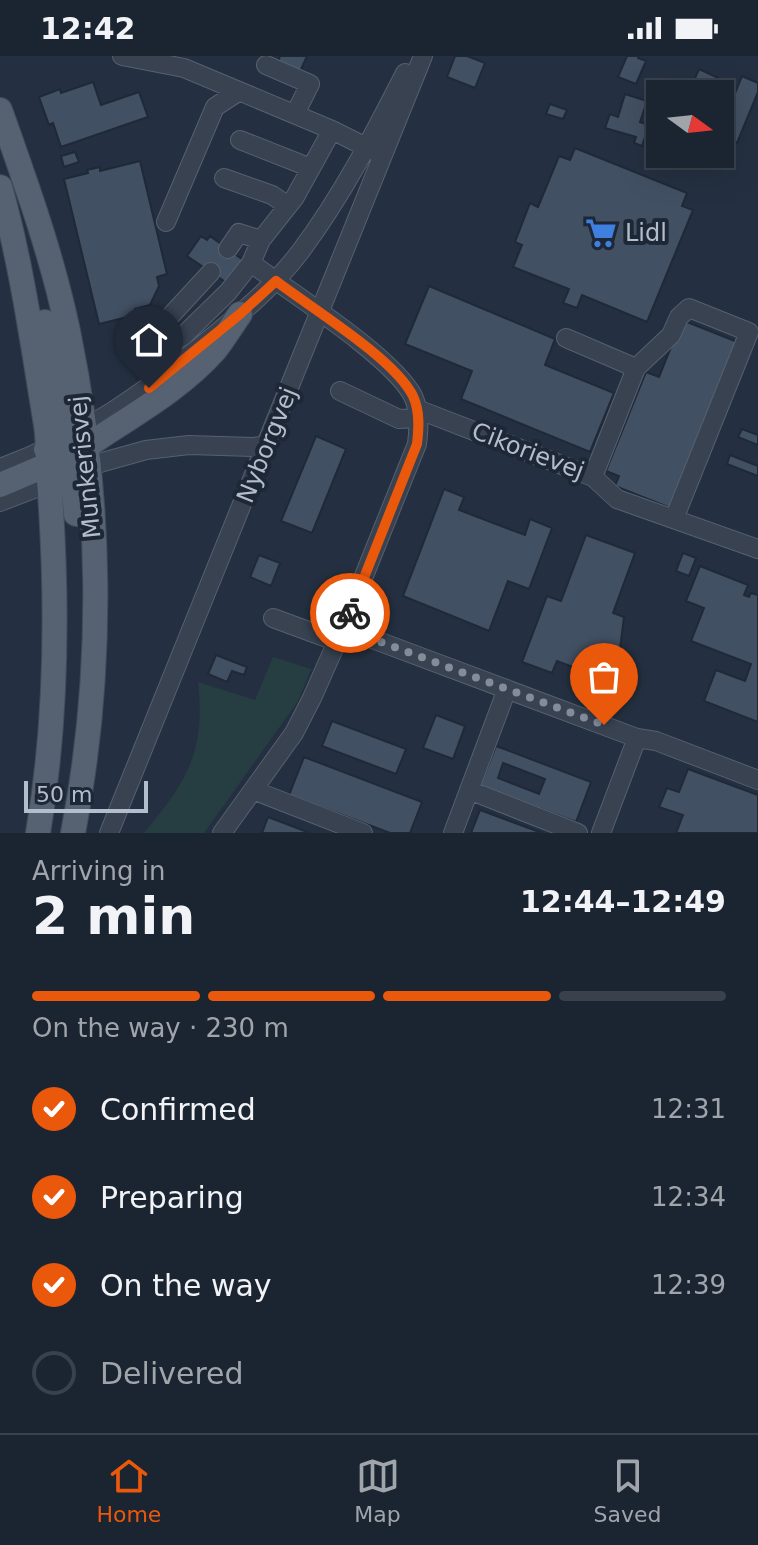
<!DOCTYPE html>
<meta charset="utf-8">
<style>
body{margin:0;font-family:"DejaVu Sans",sans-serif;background:#242c39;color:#f1f3f6;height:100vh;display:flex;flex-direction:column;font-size:30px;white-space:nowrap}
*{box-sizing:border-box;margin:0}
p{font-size:26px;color:#a0a4ab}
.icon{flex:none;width:44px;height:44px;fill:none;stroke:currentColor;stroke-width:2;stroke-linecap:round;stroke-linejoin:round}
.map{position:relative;height:777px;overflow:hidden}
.sheet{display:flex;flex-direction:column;background:#1b2431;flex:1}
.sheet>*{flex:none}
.needle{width:52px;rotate:105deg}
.buttons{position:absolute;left:646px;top:24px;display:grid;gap:16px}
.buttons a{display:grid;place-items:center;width:88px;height:88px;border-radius:0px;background:#1b2431;box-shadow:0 8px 32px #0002,0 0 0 2px #39414d;font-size:40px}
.scale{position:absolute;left:24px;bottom:20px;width:124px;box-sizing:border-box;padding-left:8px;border:4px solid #b4bdcb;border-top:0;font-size:22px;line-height:28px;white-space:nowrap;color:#b4bdcb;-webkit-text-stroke:6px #1d2736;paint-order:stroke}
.pin{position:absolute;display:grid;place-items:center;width:68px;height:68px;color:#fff;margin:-82px -34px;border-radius:50% 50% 50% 0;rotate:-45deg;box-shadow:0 0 8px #0007}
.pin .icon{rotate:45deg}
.courier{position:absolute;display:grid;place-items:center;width:80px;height:80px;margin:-40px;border:6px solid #ea580c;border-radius:50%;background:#fff;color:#222;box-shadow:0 2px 10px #0007}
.overview em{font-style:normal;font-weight:800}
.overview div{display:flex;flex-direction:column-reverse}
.overview{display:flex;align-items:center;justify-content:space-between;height:136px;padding:0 32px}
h1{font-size:52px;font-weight:800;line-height:60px}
.bar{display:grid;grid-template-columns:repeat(4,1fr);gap:12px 8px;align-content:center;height:96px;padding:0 32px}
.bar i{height:10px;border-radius:6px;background:#39414d}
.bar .on{background:#ea580c}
.bar p{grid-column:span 4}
ol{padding:0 32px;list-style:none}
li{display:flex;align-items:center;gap:24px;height:88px}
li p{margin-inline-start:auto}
li .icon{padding:8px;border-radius:50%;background:#ea580c;color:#fff;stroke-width:4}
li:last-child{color:#a0a4ab}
li i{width:44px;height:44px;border:4px solid #39414d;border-radius:50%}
.status{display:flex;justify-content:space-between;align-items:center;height:56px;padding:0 40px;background:#1b2431;direction:ltr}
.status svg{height:22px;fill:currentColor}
.tabs{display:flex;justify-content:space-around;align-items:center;height:112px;border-top:2px solid #39414d;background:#1b2431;font-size:22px;color:#a0a4ab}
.tabs a{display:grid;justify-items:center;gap:4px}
.tabs .on{color:#ea580c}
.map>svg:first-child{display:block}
.green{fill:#263e42}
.building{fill:#425063;stroke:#1f2938;stroke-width:2;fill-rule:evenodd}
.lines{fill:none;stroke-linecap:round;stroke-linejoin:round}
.minor-casing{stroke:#56606e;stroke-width:20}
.major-casing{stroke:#414b5a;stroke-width:26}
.minor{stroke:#384251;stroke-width:18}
.major{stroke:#566171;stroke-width:24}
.done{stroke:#828c9b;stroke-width:8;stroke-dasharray:0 14.4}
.route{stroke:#ea580c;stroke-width:10}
.labels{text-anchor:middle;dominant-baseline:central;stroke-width:8;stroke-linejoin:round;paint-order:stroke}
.poi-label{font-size:24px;fill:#b4bdcb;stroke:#1d2736;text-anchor:start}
.street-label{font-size:24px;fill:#b4bdcb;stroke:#1d2736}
</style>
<div class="status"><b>12:42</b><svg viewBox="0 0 49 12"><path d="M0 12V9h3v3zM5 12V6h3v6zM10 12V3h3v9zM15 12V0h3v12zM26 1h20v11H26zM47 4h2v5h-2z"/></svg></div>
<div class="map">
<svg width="758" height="777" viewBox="0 0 758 777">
<rect width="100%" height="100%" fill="#243041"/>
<path class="green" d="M273,601L311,613L298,645L204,777H144C187,725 206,696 198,626L255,644Z"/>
<path class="building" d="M280,0H307L299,18L277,9Z
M455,0H467L485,7L475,32L447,21Z
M627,0H639L638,2L646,5L636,28L618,21Z
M699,13L725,25L720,38H688L690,33L685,31L687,26L692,29Z
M742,20L758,27V36L737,87L720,80V75Z
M93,26L101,49L139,36L148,61L61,91L53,67L49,69L39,41L60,33L61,37Z
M625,38L647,45L640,66L649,69L642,90L634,87L636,81L605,72L610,58L618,61Z
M550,48L567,54L563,63L546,58Z
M575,92L687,137L682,150L693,154L647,266L582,239L577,252L563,247L569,233L513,211L522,189L515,186L530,147L538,151L559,100L570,104Z
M75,96L79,106L64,111L61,100Z
M140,105L167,218L157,221L159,230L150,249L135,253L136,259L99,268L64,123L88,117L87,114L100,111V115Z
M201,180L207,184L210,180L243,204L227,227L187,200Z
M429,230L555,283L545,309L614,337L590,396L461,343L472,315L405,288Z
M682,264L740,287L673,453L615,430L619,420L606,415L646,316L659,321Z
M742,373L758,379V389L738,381Z
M316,380L346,393L312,477L281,465Z
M730,399L758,410V420L727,408Z
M444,433L464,441L459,454L525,479L530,463L552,472L529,533L508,525L489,575L403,540Z
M586,479L635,497L613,557L624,561L619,601L608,597L599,621L557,605L552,617L522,606L547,540L561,545Z
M683,497L696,502L689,520L676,515Z
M259,499L280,507L271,530L250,521Z
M700,510L748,529L744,539L749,541L751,537L758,539V666L704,645L716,614L745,625L751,608L691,585L704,552L686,545Z
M216,599L247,611L244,619L232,615L227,626L208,618Z
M436,659L465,670L453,703L423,692Z
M332,665L406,693L396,718L322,690Z
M496,690L591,726L576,766L480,730ZM503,707L545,723L539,738L498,722Z
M304,701L422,746L410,777H390L289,739Z
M688,713L758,739V777H676L683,759L659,751L667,732L679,736Z
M480,754L542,777H471Z
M268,761L310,777H262Z"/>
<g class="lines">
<defs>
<path id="minor" d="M122,0L184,12L332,74L376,96
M266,9L310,28L295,58
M240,84L311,112
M224,122L272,139L288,150
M166,166L215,51L238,36
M228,193L239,177L261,184
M211,216L164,267L169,281L176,284L183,280L228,236L251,207
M636,312L671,279L679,261L689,252L749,276L674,463
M340,335L399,363L418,362
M417,353L593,421L636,312L566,282
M0,412C80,383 147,335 212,281C244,255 275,229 300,196C342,140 374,78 405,17
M593,421L617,443L758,493
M0,446L103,406L146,394L189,389L253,391L268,389
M273,562L338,586
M343,572L637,682L601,777
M637,682L656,685L758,724
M253,734L363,777
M469,734L578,777
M109,777L423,0
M222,777L294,677L312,642L343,572L417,388C419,372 420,355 413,340C392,300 290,236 251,207L261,184L295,141L332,74
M453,777L507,633"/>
<path id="major" d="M0,54C26,127 52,199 68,275C102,439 105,612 73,777
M0,131C22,209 33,291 46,369C49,387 47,406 49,424C58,542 58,660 38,777
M45,266L57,322L64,385L67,398L80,410
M46,393C76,408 73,429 76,458
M74,399C121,365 176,338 215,294C224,283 232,269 240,258
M0,429L59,404"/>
</defs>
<use href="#minor" class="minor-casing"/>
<use href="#major" class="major-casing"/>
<use href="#minor" class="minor"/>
<use href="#major" class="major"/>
</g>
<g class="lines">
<path class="done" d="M350,557L343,572L604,669"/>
<path class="route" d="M149,332L240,258L276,225C311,252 394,302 413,340C420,355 419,372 417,388L350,557"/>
</g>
<defs>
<symbol id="supermarket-bare" viewBox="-9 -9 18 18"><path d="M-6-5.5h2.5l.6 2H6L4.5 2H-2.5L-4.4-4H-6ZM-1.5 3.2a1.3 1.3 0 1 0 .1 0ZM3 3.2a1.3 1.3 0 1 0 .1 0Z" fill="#3f7fe0" stroke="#1d2736" stroke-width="2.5" paint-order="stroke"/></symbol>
</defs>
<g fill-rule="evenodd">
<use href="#supermarket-bare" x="579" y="155" width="44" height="44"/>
</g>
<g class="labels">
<g class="poi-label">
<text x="625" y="177">Lidl</text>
</g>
<g class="street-label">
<text transform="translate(267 389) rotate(-68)">Nyborgvej</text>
<text transform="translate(528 395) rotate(21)">Cikorievej</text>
<text transform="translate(85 411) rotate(-96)">Munkerisvej</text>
</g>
</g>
</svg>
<div class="buttons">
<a><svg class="needle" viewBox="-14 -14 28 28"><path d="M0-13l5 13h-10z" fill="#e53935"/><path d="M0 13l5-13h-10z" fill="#a0a4ab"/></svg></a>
</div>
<div class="scale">50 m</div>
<div class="pin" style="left:604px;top:669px;background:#ea580c"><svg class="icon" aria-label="bag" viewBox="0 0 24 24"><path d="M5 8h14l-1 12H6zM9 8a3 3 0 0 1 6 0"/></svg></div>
<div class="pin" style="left:149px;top:332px;background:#1f2937"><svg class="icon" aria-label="home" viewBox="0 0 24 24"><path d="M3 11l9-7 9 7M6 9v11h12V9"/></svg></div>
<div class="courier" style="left:350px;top:557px"><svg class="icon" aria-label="bike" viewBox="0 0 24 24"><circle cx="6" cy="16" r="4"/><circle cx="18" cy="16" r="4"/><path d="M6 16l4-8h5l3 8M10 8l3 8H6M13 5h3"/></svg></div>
</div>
<section class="sheet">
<div class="overview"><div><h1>2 min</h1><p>Arriving in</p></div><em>12:44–12:49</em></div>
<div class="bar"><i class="on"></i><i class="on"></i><i class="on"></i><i></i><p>On the way · 230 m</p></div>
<ol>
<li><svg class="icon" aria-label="check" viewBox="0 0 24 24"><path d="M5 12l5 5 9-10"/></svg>Confirmed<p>12:31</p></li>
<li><svg class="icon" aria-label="check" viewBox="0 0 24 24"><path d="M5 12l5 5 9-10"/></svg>Preparing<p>12:34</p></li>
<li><svg class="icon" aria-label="check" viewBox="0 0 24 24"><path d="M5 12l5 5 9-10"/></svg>On the way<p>12:39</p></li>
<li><i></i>Delivered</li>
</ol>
</section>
<nav class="tabs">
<a class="on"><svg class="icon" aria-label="home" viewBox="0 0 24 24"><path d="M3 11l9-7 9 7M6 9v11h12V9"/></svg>Home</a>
<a><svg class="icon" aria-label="map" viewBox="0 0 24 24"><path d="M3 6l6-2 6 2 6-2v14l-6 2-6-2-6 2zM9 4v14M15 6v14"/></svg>Map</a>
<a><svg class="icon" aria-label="saved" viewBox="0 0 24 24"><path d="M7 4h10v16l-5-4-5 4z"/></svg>Saved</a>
</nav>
